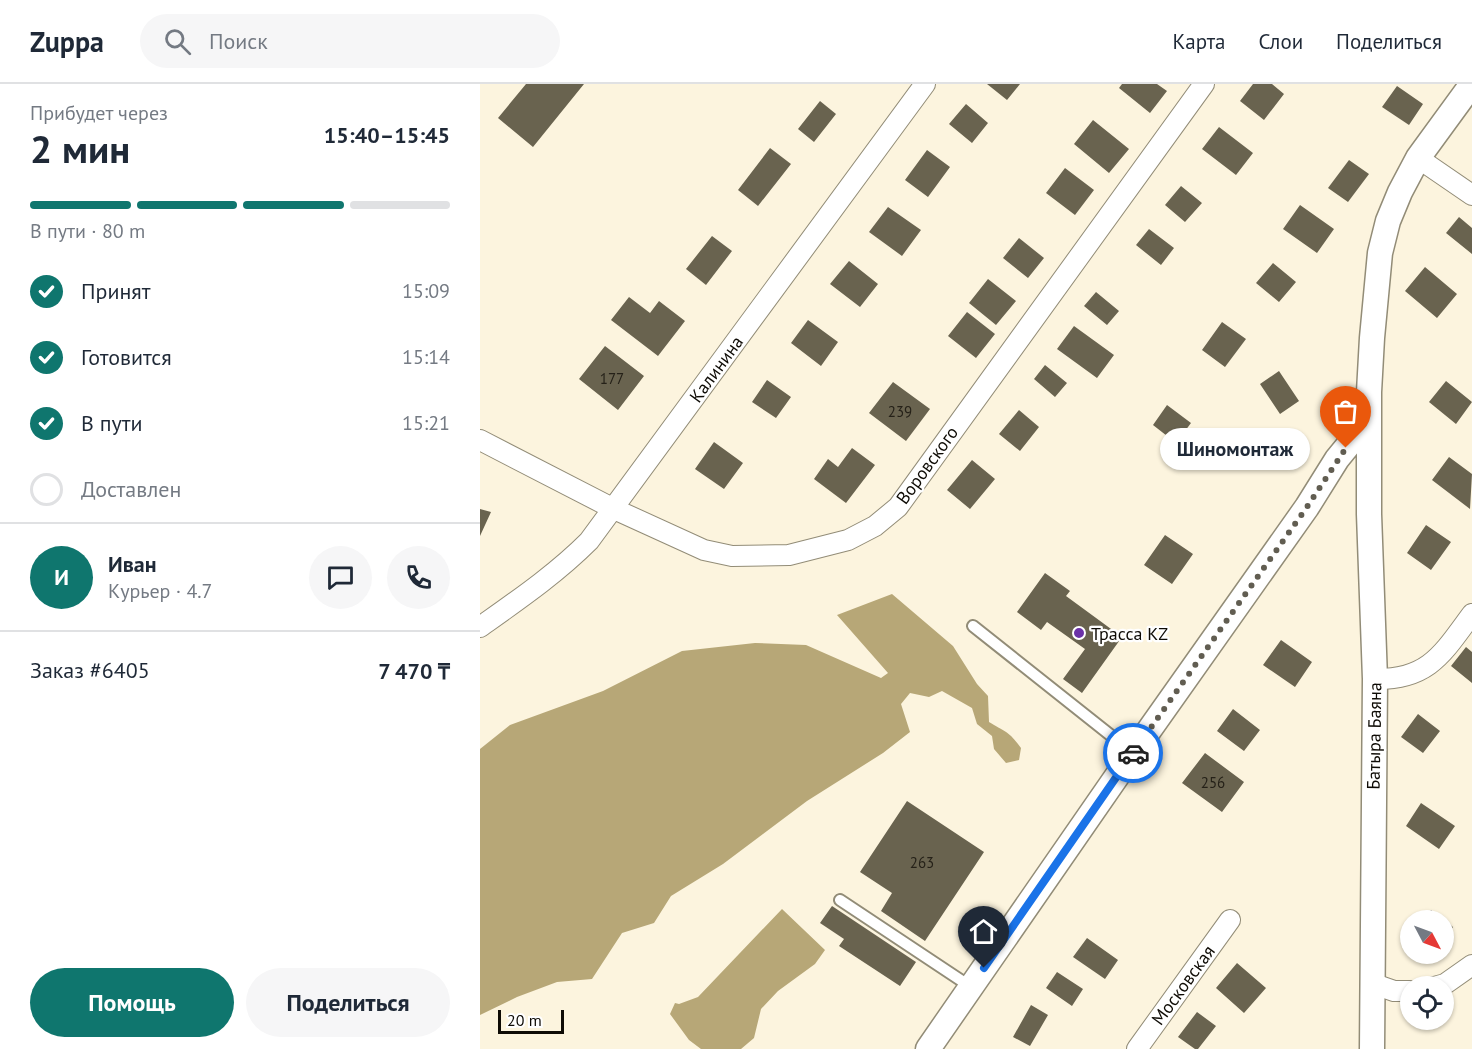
<!DOCTYPE html>
<html lang="ru">
<meta charset="utf-8">
<style>
body{margin:0;font-family:"PT Sans",sans-serif;background:#f6f6f7;color:#1f2937;height:100vh;display:flex;flex-direction:column;font-size:22px;white-space:nowrap}
*{box-sizing:border-box;margin:0}
p{font-size:20px;color:#747a83}
.icon{flex:none;width:33px;height:33px;fill:none;stroke:currentColor;stroke-width:2;stroke-linecap:round;stroke-linejoin:round}
.map{position:relative;flex:1;overflow:hidden}
.sheet{display:flex;flex-direction:column;background:#fff;width:480px}
.sheet>*{flex:none}
.needle{width:39px;rotate:131deg}
.controls{position:absolute;left:920px;top:826px;display:grid;gap:12px}
.controls a{display:grid;place-items:center;width:54px;height:54px;border-radius:50%;background:#fff;box-shadow:0 2px 4px #0004;font-size:30px}
.scale{position:absolute;left:18px;bottom:15px;width:66px;box-sizing:border-box;padding-left:6px;border:3px solid #0e0b05;border-top:0;font-size:16px;line-height:21px;white-space:nowrap;color:#0e0b05;-webkit-text-stroke:4px #fff;paint-order:stroke}
.pin{position:absolute;display:grid;place-items:center;width:51px;height:51px;color:#fff;margin:-62px -26px;border-radius:50% 50% 50% 0;rotate:-45deg;box-shadow:0 0 6px #0007}
.pin .icon{rotate:45deg}
.courier{position:absolute;display:grid;place-items:center;width:60px;height:60px;margin:-30px;border:4px solid #1a73e8;border-radius:50%;background:#fff;color:#222;box-shadow:0 2px 8px #0007}
.bubble{position:absolute;height:42px;border-radius:21px;background:#fff;box-shadow:0 2px 4px #0004;font-size:20px;font-weight:700;line-height:42px;text-align:center}
.overview em{font-style:normal;font-weight:700}
.overview div{display:flex;flex-direction:column-reverse}
.overview{display:flex;align-items:center;justify-content:space-between;height:102px;padding:0 30px}
h1{font-size:39px;font-weight:700;line-height:45px}
.bar{display:grid;grid-template-columns:repeat(4,1fr);gap:9px 6px;align-content:center;height:72px;padding:0 30px}
.bar i{height:8px;border-radius:4px;background:#e0e1e3}
.bar .selected{background:#0f766e}
.bar p{grid-column:span 4}
.line{display:flex;align-items:center;gap:15px;padding:0 30px;border-top:2px solid #e0e1e3}
.line div{flex:1}
.round{display:grid;place-items:center;flex:none;width:63px;height:63px;border-radius:32px;background:#f6f6f7}
ol{padding:0 30px;list-style:none}
li{display:flex;align-items:center;gap:18px;height:66px}
li p{margin-inline-start:auto}
li .icon{padding:6px;border-radius:50%;background:#0f766e;color:#fff;stroke-width:4}
li:last-child{color:#747a83}
li i{width:33px;height:33px;border:3px solid #e0e1e3;border-radius:50%}
.primary-button{display:flex;gap:12px;margin-top:auto;padding:12px 30px}
.primary-button a{flex:1;height:69px;border-radius:36px;background:#0f766e;color:#fff;font-size:24px;font-weight:700;line-height:69px;text-align:center}
.primary-button a+a{background:#f6f6f7;color:#1f2937}
header{display:flex;align-items:center;gap:36px;box-sizing:border-box;height:84px;padding:0 30px;background:#fff;border-bottom:2px solid #e0e1e3}
header strong{font-size:28px}
nav{display:flex;gap:33px;margin-inline-start:auto;font-size:21px}
.search{width:420px;height:54px;background:#f6f6f7;display:flex;align-items:center;gap:15px;box-sizing:border-box;padding:0 21px;border-radius:33px;color:#747a83;font-size:22px}
main{display:flex;flex:1;min-height:0}
.map>svg:first-child{display:block}
.water{fill:#b7a777}
.building{fill:#69634f}
.lines{fill:none;stroke-linecap:round;stroke-linejoin:round}
.service-casing{stroke:#928c77;stroke-width:14}
.minor-casing{stroke:#928c77;stroke-width:22}
.tertiary-casing{stroke:#928c77;stroke-width:27}
.service{stroke:#fff;stroke-width:10}
.minor{stroke:#fff;stroke-width:20}
.tertiary{stroke:#fff;stroke-width:24}
.done{stroke:#615d51;stroke-width:6;stroke-dasharray:0 10.8}
.route{stroke:#1a73e8;stroke-width:8}
.poi-dot{fill:#6b31a8;stroke:#fff;stroke-width:2}
.labels{text-anchor:middle;dominant-baseline:central;stroke-width:4.5;stroke-linejoin:round;paint-order:stroke}
.number-label{font-size:15px;fill:#252118}
.street-label{font-size:18px;fill:#0e0b05;stroke:#fff}
.poi-label{font-size:18px;fill:#0e0b05;stroke:#fff;text-anchor:start}
</style>
<header>
<strong>Zuppa</strong>
<div class="search"><svg class="icon" aria-label="search" viewBox="0 0 24 24"><circle cx="10" cy="10" r="6"/><path d="M15 15l6 6"/></svg>Поиск</div>
<nav><a>Карта</a><a>Слои</a><a>Поделиться</a></nav>
</header>
<main>
<section class="sheet">
<div class="overview"><div><h1>2 мин</h1><p>Прибудет через</p></div><em>15:40–15:45</em></div>
<div class="bar"><i class="selected"></i><i class="selected"></i><i class="selected"></i><i></i><p>В пути · 80 m</p></div>
<ol>
<li><svg class="icon" aria-label="check" viewBox="0 0 24 24"><path d="M5 12l5 5 9-10"/></svg>Принят<p>15:09</p></li>
<li><svg class="icon" aria-label="check" viewBox="0 0 24 24"><path d="M5 12l5 5 9-10"/></svg>Готовится<p>15:14</p></li>
<li><svg class="icon" aria-label="check" viewBox="0 0 24 24"><path d="M5 12l5 5 9-10"/></svg>В пути<p>15:21</p></li>
<li><i></i>Доставлен</li>
</ol>
<div class="line" style="height:108px"><b class="round" style="background:#0f766e;color:#fff">И</b><div><b>Иван</b><p>Курьер · 4.7</p></div><a class="round"><svg class="icon" aria-label="chat" viewBox="0 0 24 24"><path d="M4 5h16v11H9l-5 4z"/></svg></a><a class="round"><svg class="icon" aria-label="phone" viewBox="0 0 24 24"><path d="M5 4h4l2 5-3 2q2 4 5 5l2-3 5 2v4C11 20 4 13 5 4z"/></svg></a></div>
<div class="line" style="height:78px"><div>Заказ #6405</div><b>7 470 ₸</b></div>
<div class="primary-button"><a>Помощь</a><a>Поделиться</a></div>
</section>
<div class="map">
<svg width="992" height="965" viewBox="0 0 992 965">
<rect width="100%" height="100%" fill="#fcf4de"/>
<path class="water" d="M412,510L473,562L497,600L508,612L509,638C525,648 529,647 541,664L539,676L526,679L514,665L512,652L497,640L492,624L462,607L449,613L430,609L421,620L430,648L403,669L327,717L243,780L191,812L174,839L142,849L112,895L77,898L37,913L0,931V665L30,641L123,607L202,567L275,559L326,561L401,594L408,589L357,531Z
M302,825L345,866L335,880L298,907L281,925L274,954L261,965H221L209,956L190,930L195,919L199,920L218,913Z"/>
<path class="building" d="M46,0H104L53,63L18,34Z
M507,0H540L527,16Z
M642,0H677L687,7L670,29L639,4Z
M773,0H792L804,10L784,36L760,17Z
M917,2L943,20L929,41L902,23Z
M340,17L356,30L334,58L318,45Z
M486,20L508,39L492,59L469,40Z
M613,36L649,65L629,89L594,60Z
M739,43L773,69L756,91L722,65Z
M290,64L311,80L278,122L258,106Z
M447,66L470,83L448,113L425,96Z
M869,76L889,90L868,118L848,104Z
M585,84L614,106L595,131L566,109Z
M701,102L722,119L705,138L685,121Z
M820,121L854,145L837,169L803,145Z
M408,123L441,146L422,172L389,148Z
M979,133L992,144V170L966,149Z
M669,145L694,164L681,181L656,161Z
M232,152L252,167L226,201L206,185Z
M539,154L564,174L548,194L523,174Z
M369,177L398,200L380,223L350,200Z
M793,179L816,198L799,218L776,199Z
M945,183L977,210L957,234L925,207Z
M508,195L536,217L516,241L489,219Z
M616,208L639,227L627,241L604,222Z
M149,213L170,229L179,217L205,237L178,272L131,236Z
M487,228L515,250L496,274L468,252Z
M328,236L358,258L341,282L311,259Z
M742,238L766,255L745,283L722,266Z
M594,242L634,271L617,294L577,265Z
M125,262L164,292L138,326L99,295Z
M565,281L587,299L575,313L554,295Z
M799,287L819,317L800,330L780,300Z
M287,296L311,313L296,334L272,318Z
M966,297L992,318L976,340L949,318Z
M413,298L450,325L426,357L389,329Z
M687,321L711,339L696,359L673,341Z
M539,326L559,343L540,367L519,350Z
M234,358L263,379L244,405L215,385Z
M372,364L395,381L366,419L334,395L348,375L358,383Z
M969,373L992,390L990,425L952,396Z
M492,376L515,395L490,425L467,406Z
M0,425L11,428L0,452Z
M946,441L971,458L951,486L927,469Z
M685,451L713,470L692,500L664,481Z
M565,489L590,507L586,512L642,553L602,609L583,595L605,565L567,538L561,546L537,528Z
M801,556L832,578L815,603L783,581Z
M986,563L992,568V599L971,582Z
M753,625L780,646L764,667L737,647Z
M938,630L960,647L943,669L921,653Z
M725,669L764,698L742,728L702,699Z
M427,717L504,768L445,857L401,827L412,809L380,788Z
M941,719L975,742L959,765L926,742Z
M352,822L436,878L420,902L359,862L364,855L340,839Z
M951,826L973,843L963,857V837H943Z
M607,854L638,876L625,895L593,873Z
M757,879L786,904L764,929L736,904Z
M577,888L603,905L592,922L566,904Z
M551,921L568,931L550,962L533,953Z
M717,928L736,942L718,965H715L698,953Z"/>
<g class="lines">
<defs>
<path id="service" d="M493,542L653,669
M360,816L491,903"/>
<path id="minor" d="M938,74L992,111
M0,356L134,425L224,466L252,472L309,471L368,456L395,442L418,423L724,0
M0,543C38,516 76,490 109,457L445,0
M895,595C949,596 963,569 992,530
M891,899L914,907H930
M954,903L965,900L992,881
M657,965L750,836"/>
<path id="tertiary" d="M448,965L653,669L827,423L857,375L875,353L889,340
M892,965L895,595L889,430V308L892,254L900,169L908,137L920,108L938,74L992,0"/>
</defs>
<use href="#service" class="service-casing"/>
<use href="#minor" class="minor-casing"/>
<use href="#tertiary" class="tertiary-casing"/>
<use href="#service" class="service"/>
<use href="#minor" class="minor"/>
<use href="#tertiary" class="tertiary"/>
</g>
<g class="lines">
<path class="done" d="M653,669L827,423L866,364"/>
<path class="route" d="M504,884L653,669"/>
</g>
<circle class="poi-dot" cx="599" cy="549" r="6"/>
<g class="labels">
<g class="number-label">
<text x="132" y="294">177</text>
<text x="420" y="327">239</text>
<text x="733" y="698">256</text>
<text x="442" y="778">263</text>
</g>
<g class="street-label">
<text transform="translate(236 285) rotate(-54)">Калинина</text>
<text transform="translate(447 381) rotate(-54)">Воровского</text>
<text transform="translate(894 652) rotate(-89)">Батыра Баяна</text>
<text transform="translate(703 901) rotate(-54)">Московская</text>
</g>
<g class="poi-label">
<text x="611" y="549">Трасса KZ</text>
</g>
</g>
</svg>
<div class="controls">
<a><svg class="needle" viewBox="-14 -14 28 28"><path d="M0-13l5 13h-10z" fill="#e53935"/><path d="M0 13l5-13h-10z" fill="#747a83"/></svg></a>
<a><svg class="icon" aria-label="locate" viewBox="0 0 24 24"><circle cx="12" cy="12" r="6"/><path d="M12 2v4M12 18v4M2 12h4M18 12h4"/></svg></a>
</div>
<div class="scale">20 m</div>
<div class="pin" style="left:866px;top:364px;background:#ea580c"><svg class="icon" aria-label="bag" viewBox="0 0 24 24"><path d="M5 8h14l-1 12H6zM9 8a3 3 0 0 1 6 0"/></svg></div>
<div class="pin" style="left:504px;top:884px;background:#1f2937"><svg class="icon" aria-label="home" viewBox="0 0 24 24"><path d="M3 11l9-7 9 7M6 9v11h12V9"/></svg></div>
<div class="courier" style="left:653px;top:669px"><svg class="icon" aria-label="car" viewBox="0 0 24 24"><path d="M5 17H2v-5l4-1 3-4h7l3 4 3 1v5h-3M9 17h6M6 11h13"/><circle cx="7" cy="17" r="2"/><circle cx="17" cy="17" r="2"/></svg></div>
<div class="bubble" style="left:680px;top:344px;width:150px">Шиномонтаж</div>
</div>
</main>
